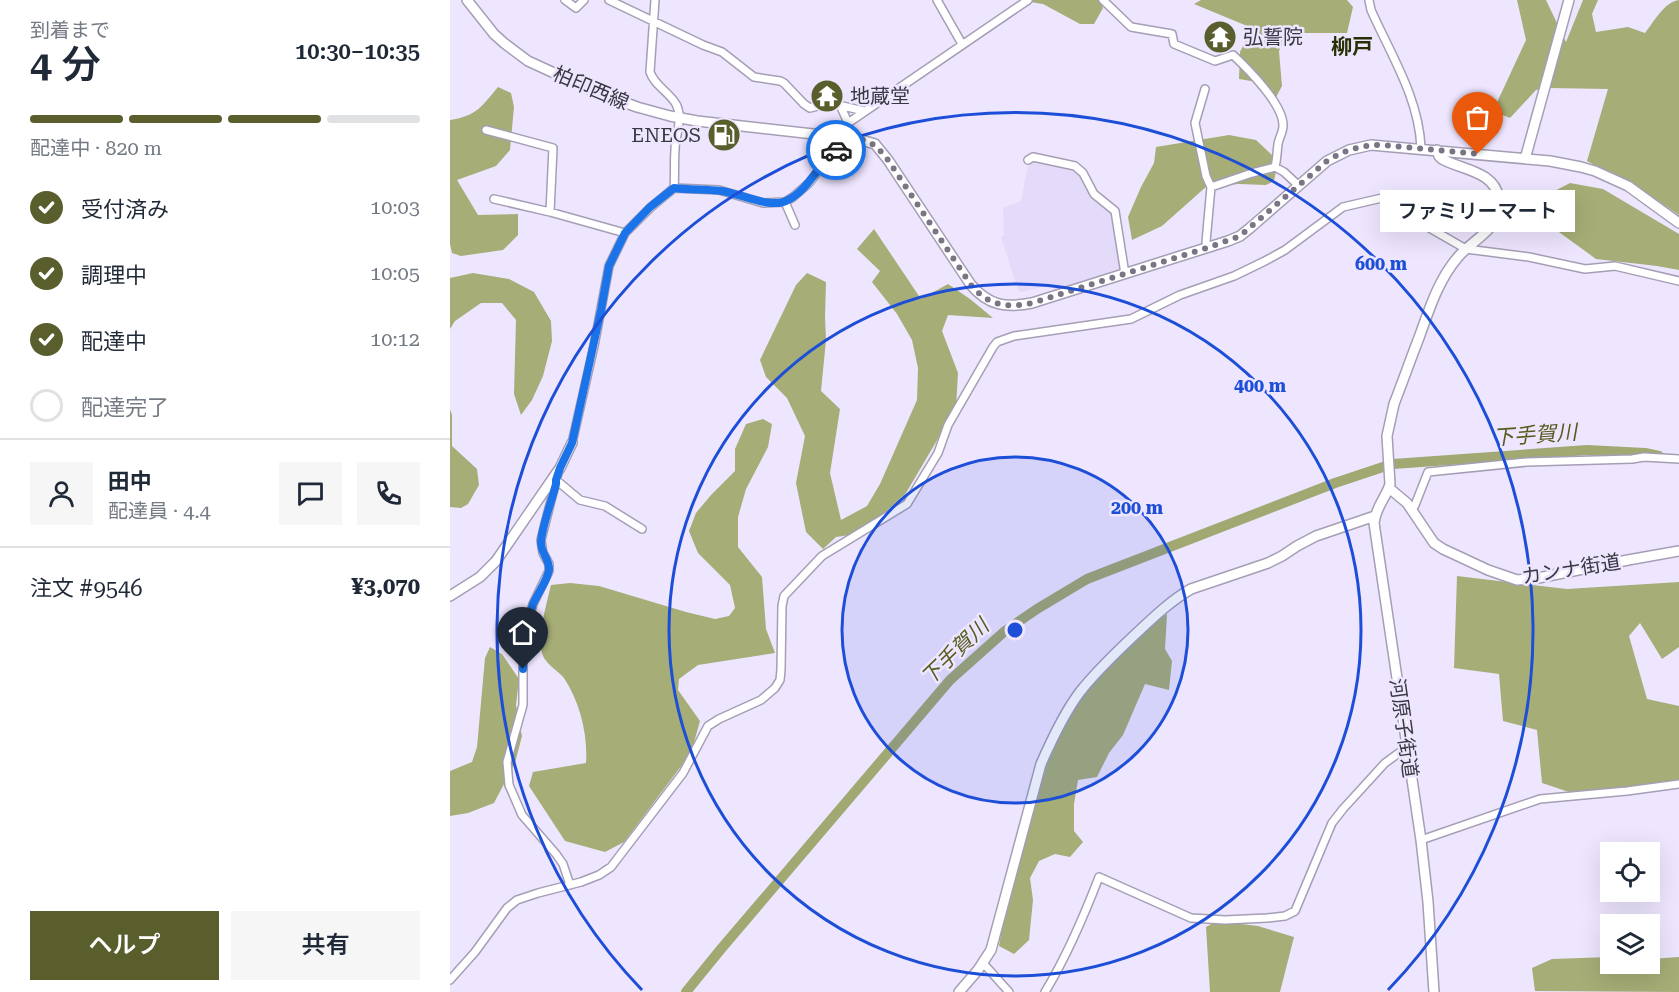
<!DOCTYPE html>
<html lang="ja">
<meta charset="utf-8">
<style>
body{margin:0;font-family:"Roboto Serif","Noto Sans JP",serif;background:#f6f6f7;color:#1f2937;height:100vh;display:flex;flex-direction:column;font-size:22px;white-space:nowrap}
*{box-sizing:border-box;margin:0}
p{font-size:20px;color:#747a83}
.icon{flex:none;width:33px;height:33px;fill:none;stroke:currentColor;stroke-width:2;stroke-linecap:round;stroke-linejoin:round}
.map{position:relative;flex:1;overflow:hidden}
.details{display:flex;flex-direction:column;background:#fff;width:450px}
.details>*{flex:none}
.buttons{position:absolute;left:1150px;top:842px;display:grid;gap:12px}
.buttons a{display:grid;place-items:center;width:60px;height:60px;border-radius:0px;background:#fff;box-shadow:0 6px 24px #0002;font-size:30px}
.pin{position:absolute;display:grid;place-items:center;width:51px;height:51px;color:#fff;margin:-62px -26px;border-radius:50% 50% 50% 0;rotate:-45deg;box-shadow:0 0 6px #0007}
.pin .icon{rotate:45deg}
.courier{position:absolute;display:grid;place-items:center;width:60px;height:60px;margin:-30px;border:4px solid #1a73e8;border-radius:50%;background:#fff;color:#222;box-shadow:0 2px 8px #0007}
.bubble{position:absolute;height:42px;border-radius:0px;background:#fff;box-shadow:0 6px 24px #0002;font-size:20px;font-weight:600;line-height:42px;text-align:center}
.summary em{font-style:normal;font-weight:600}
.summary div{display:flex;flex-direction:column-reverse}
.summary{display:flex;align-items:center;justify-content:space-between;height:102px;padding:0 30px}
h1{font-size:39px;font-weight:600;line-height:45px}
.bar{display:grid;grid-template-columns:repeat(4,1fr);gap:9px 6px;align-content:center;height:72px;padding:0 30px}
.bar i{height:8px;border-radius:4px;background:#e0e1e3}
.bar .active{background:#595e2c}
.bar p{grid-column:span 4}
.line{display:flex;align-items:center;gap:15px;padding:0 30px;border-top:2px solid #e0e1e3}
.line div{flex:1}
.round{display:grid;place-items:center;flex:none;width:63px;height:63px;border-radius:0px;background:#f6f6f7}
ol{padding:0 30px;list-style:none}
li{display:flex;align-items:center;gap:18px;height:66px}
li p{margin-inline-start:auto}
li .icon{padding:6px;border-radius:50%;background:#595e2c;color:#fff;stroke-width:4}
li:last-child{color:#747a83}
li i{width:33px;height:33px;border:3px solid #e0e1e3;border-radius:50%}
.primary-button{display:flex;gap:12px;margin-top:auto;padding:12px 30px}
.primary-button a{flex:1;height:69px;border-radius:0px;background:#595e2c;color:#fff;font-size:24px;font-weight:600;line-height:69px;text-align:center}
.primary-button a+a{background:#f6f6f7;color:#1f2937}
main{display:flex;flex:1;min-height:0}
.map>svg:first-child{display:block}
.built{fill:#e4daf9}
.forest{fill:#a6ad76}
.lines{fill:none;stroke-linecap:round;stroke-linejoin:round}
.river{stroke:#a1a871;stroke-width:10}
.street-casing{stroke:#a59eb5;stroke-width:10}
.secondary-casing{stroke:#a59eb5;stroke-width:12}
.street{stroke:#fff;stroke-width:7}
.secondary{stroke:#fff;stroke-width:9}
.done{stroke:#7a7584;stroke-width:6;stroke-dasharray:0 10.8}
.route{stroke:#1a73e8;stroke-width:8}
.ring{fill:none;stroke:#1d4ed8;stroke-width:3}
.labels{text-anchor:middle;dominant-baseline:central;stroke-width:5;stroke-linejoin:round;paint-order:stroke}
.poi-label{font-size:20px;fill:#3b3842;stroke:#eee6ff;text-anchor:start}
.street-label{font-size:20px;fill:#3b3842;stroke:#eee6ff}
.neighbourhood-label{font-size:21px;font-weight:bold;fill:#2a2e04;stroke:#eee6ff}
.water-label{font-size:21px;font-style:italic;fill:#565b1e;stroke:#eee6ff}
.centre{fill:#1d4ed8;stroke:#eee6ff;stroke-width:3}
.ring-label{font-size:18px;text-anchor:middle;font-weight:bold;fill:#1d4ed8;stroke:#eee6ff;stroke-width:5;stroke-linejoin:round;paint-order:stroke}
</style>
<main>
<section class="details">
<div class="summary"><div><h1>4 分</h1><p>到着まで</p></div><em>10:30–10:35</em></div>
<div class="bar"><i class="active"></i><i class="active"></i><i class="active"></i><i></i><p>配達中 · 820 m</p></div>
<ol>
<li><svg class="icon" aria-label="check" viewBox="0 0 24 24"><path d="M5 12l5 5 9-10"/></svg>受付済み<p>10:03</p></li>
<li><svg class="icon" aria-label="check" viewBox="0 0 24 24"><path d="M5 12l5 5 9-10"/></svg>調理中<p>10:05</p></li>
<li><svg class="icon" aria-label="check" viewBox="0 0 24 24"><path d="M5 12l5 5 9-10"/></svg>配達中<p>10:12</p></li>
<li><i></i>配達完了</li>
</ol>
<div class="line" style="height:108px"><a class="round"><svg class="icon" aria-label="person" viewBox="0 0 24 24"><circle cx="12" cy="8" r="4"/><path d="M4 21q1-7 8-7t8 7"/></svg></a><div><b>田中</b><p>配達員 · 4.4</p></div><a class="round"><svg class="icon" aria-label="chat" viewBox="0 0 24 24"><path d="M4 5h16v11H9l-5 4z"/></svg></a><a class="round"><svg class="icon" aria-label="phone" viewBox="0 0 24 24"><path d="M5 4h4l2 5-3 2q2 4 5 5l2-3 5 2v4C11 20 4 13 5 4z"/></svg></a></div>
<div class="line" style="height:78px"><div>注文 #9546</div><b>¥3,070</b></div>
<div class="primary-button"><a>ヘルプ</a><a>共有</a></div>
</section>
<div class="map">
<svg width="1229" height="992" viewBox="0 0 1229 992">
<rect width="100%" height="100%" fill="#eee6ff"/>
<path class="built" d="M584,160L626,169L662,210L673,267L670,270L605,291L602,284L572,292L568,290L551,237L554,235L553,208L571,201L577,170L580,161Z"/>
<path class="forest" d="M568,0H650L653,8L644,24H630L593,4Z
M751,0H897L903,7L897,33H838L829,51L832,86L825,99L807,82L789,79L790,52L802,28L744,4Z
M1067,0H1096L1116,42L1133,0H1148L1142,14L1146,32L1178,27L1195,33C1204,22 1214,2 1229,0V215L1201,196L1137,161L1158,89L1099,88L1086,90L1060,118L1043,111L1076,40Z
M48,87L61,93L64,107L60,150L46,166L7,180L28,215L68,214V235L53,250L11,256L2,253L0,244V120C27,116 32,106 48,87Z
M779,135L806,140L823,156L827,166L824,181L816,185L789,184L757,186L712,226L682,240L678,217L691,187L704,163L706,147Z
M1120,183L1153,189L1229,234V270L1207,266L1146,259L1102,227L1093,217V197Z
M424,229L471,299L498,284L520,299L543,318L498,315L492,331L508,373L506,408L456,493L427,520L400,535L386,537L373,549L356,532L346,483L355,436L337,398L316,377L310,360L346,285L357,273L376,282L375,317L376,340L371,391L390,409L380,473L391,520L417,506L430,484L467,400L468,368L462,340L447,314L422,282L430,271L407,249Z
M23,273L59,279L84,292L101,321L102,341L93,376L82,400L71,415L64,394L66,320L52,303H31L5,321L0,329V278Z
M0,409L2,415V446L27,469L29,485L18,504L11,508L0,507Z
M313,419L322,424L318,447L296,489L288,517V547L312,577L316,629L325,653L248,665L229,679L228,690L250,721L241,753L174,842L155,852L115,841L79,786L83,772L136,763C138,735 130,702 114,678C108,671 99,666 94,658C85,642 97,603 101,585L120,583L149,586L236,612L265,619L279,616L285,608L280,585L248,553L239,531L246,513L261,495L285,471V449L296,424Z
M1007,576L1117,589L1229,582V647L1212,659L1190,623L1179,636L1197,699L1229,706V786L1119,792L1092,783L1087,730L1053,721L1049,674L1004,668Z
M717,614L715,649L722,661L719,690L695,684L673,735L659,753L647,777L628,780L624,804V831L633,842L620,857L605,854L589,861L580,878L583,900L579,940L564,954L549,946L555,910L602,747L634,692L681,643L705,621Z
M40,647L52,654L69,679L66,705L72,736L65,763L44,803L18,813L0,816V771L22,762L27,747L35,658Z
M767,921L808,926L844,937L830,992H760L756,927Z
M1160,957L1161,963H1200V959L1229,957V992L1085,991L1082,968L1102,959Z"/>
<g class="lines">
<path class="river" d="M943,464L1137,450L1195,453L1209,456
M236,992L271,949L500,680L555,631L587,609L637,579L885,483L936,466"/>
<defs>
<path id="street" d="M115,0L126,8L134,0
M159,0L253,45L272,52L304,77L330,81L334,83L354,104L360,108L380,103L414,111
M487,0L512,44
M653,0L681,27L722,34L724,44L765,61L783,55C798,69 834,105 833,126C833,132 829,138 828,144C827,152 827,159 825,167L834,172L848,185
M919,0L921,10C941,55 969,98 971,148
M755,89L745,123L756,176L761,187L756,242L757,248
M398,123L578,0
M36,130L103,148L100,212L175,233
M578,160L583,157L625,166L633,173L644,194L665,211L675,274
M761,187L802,173L825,167
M224,188L269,190L313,203L335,202L343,197L359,183L383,152L399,137L398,123L391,107
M44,199L100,212
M335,202L345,225
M122,443L144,346L159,266L175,233L200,208L224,188C225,175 224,163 225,150C225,134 234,119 226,104C219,92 204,85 200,72L205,0
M108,473L91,540L93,553L99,564V571L83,604L75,634L73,651V705L57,762L59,785L72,815L106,854L113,864L120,885
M105,479L130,500L155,506L192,529
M962,510L965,505L978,472L1077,462L1182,459L1194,457L1229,459
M971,840L1090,799L1177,791L1229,784
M533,963L559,992
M0,980L25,952L57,908L67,900L88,893L131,882L149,875L161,867L233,773L258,726L269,719L311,700L325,688L330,680L331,670L332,606L334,596L372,556L457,504L488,453L498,425L543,347L547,342L564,336L681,319L730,295L784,276L815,261L835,250L893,207L932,198H941L947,201L976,226L1016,249L1079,257L1135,269L1165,266L1229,281
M595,992C617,956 634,916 649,877L741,918L775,920L817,918L835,916L845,911L882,823L893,809L935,763L957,747"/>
<path id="secondary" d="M17,0L44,34L54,43L78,61L141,90L187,107L220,116L247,121L408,139L425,144L438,160L521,285C539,306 556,308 582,303L778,241L790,236L800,228L877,161L899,150L921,145L1100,161L1131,167L1145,171L1178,186L1229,223
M1075,159L1119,0
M939,488L957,503L984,543L993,549L1038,570L1067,580L1088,578L1178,560L1229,551
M0,596L30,577L46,561L110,468L122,443
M509,992L528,970L541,950L591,764C602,739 614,713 630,692C648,669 670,649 691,629C707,614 722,600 741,589L818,563L832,556L847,546L866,536L925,516
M984,992L978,902L971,840L924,523C926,506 936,498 940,484L937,436L944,404C953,381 961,358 970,335C980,307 989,279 1008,257C1023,239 1053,228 1049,199C1045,171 1012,170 992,159L989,156L987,150"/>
</defs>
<use href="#street" class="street-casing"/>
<use href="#secondary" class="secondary-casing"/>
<use href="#street" class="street"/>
<use href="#secondary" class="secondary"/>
</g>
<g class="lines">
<path class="done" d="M386,150L399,137C419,140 425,143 438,160L521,285C539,306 556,308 582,303L757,248L790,236L877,161C894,150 912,145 932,145L1028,154"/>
<path class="route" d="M73,669C73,647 76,625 83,604C88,593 97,581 99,570C100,560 91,553 91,543C91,529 102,500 106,484V480L110,468L122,443L151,310L159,266L175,233L200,207L224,188C240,190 255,189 271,191C290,193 321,210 338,200C359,189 368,165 386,150"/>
</g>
<circle cx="565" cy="630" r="173" fill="#1d4ed8" fill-opacity=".12"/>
<g class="ring">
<circle cx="565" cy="630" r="173"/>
<circle cx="565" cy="630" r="346"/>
<path d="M192 990A518 518 0 1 1 938 990"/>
</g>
<defs>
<symbol id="temple-disc" viewBox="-11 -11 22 22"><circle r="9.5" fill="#595e2c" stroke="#eee6ff"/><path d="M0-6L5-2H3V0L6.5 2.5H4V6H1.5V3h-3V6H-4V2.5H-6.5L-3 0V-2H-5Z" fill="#fff"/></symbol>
<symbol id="fuel-disc" viewBox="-11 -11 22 22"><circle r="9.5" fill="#595e2c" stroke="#eee6ff"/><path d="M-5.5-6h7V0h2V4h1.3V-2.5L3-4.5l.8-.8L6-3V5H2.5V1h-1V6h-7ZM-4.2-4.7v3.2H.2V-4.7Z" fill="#fff"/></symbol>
</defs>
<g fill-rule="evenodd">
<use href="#temple-disc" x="751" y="18" width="38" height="38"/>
<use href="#temple-disc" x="358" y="77" width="38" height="38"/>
<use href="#fuel-disc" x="255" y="116" width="38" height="38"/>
</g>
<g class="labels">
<g class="poi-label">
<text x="793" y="37">弘誓院</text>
<text x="400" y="96">地蔵堂</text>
<text x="251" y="135" text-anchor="end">ENEOS</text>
</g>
<g class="street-label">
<text transform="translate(141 88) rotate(23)">柏印西線</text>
<text transform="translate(1121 569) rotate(-9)">カンナ街道</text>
<text transform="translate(954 728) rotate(82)">河原子街道</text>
</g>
<g class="neighbourhood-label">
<text x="902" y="47">柳戸</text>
</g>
<g class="water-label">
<text transform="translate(1085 435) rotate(-4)">下手賀川</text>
<text transform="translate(505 652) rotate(-44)">下手賀川</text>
</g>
</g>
<circle cx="565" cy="630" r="9" class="centre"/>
<g class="ring-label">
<text x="931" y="270">600 m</text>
<text x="810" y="392">400 m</text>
<text x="687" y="514">200 m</text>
</g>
</svg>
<div class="buttons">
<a><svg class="icon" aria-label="locate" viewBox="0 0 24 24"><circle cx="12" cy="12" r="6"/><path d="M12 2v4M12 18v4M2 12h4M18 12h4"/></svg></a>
<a><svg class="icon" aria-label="layers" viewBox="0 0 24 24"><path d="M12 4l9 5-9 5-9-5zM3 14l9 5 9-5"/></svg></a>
</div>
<div class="pin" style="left:1028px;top:154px;background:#ea580c"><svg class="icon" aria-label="bag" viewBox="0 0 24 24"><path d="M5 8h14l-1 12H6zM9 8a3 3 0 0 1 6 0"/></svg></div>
<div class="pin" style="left:73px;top:669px;background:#1f2937"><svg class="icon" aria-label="home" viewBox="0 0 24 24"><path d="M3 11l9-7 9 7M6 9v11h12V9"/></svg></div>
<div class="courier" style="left:386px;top:150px"><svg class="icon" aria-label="car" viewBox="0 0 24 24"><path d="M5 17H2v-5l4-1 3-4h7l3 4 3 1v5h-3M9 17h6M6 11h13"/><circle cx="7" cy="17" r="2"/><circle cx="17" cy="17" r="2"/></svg></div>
<div class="bubble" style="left:930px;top:190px;width:195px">ファミリーマート</div>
</div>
</main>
